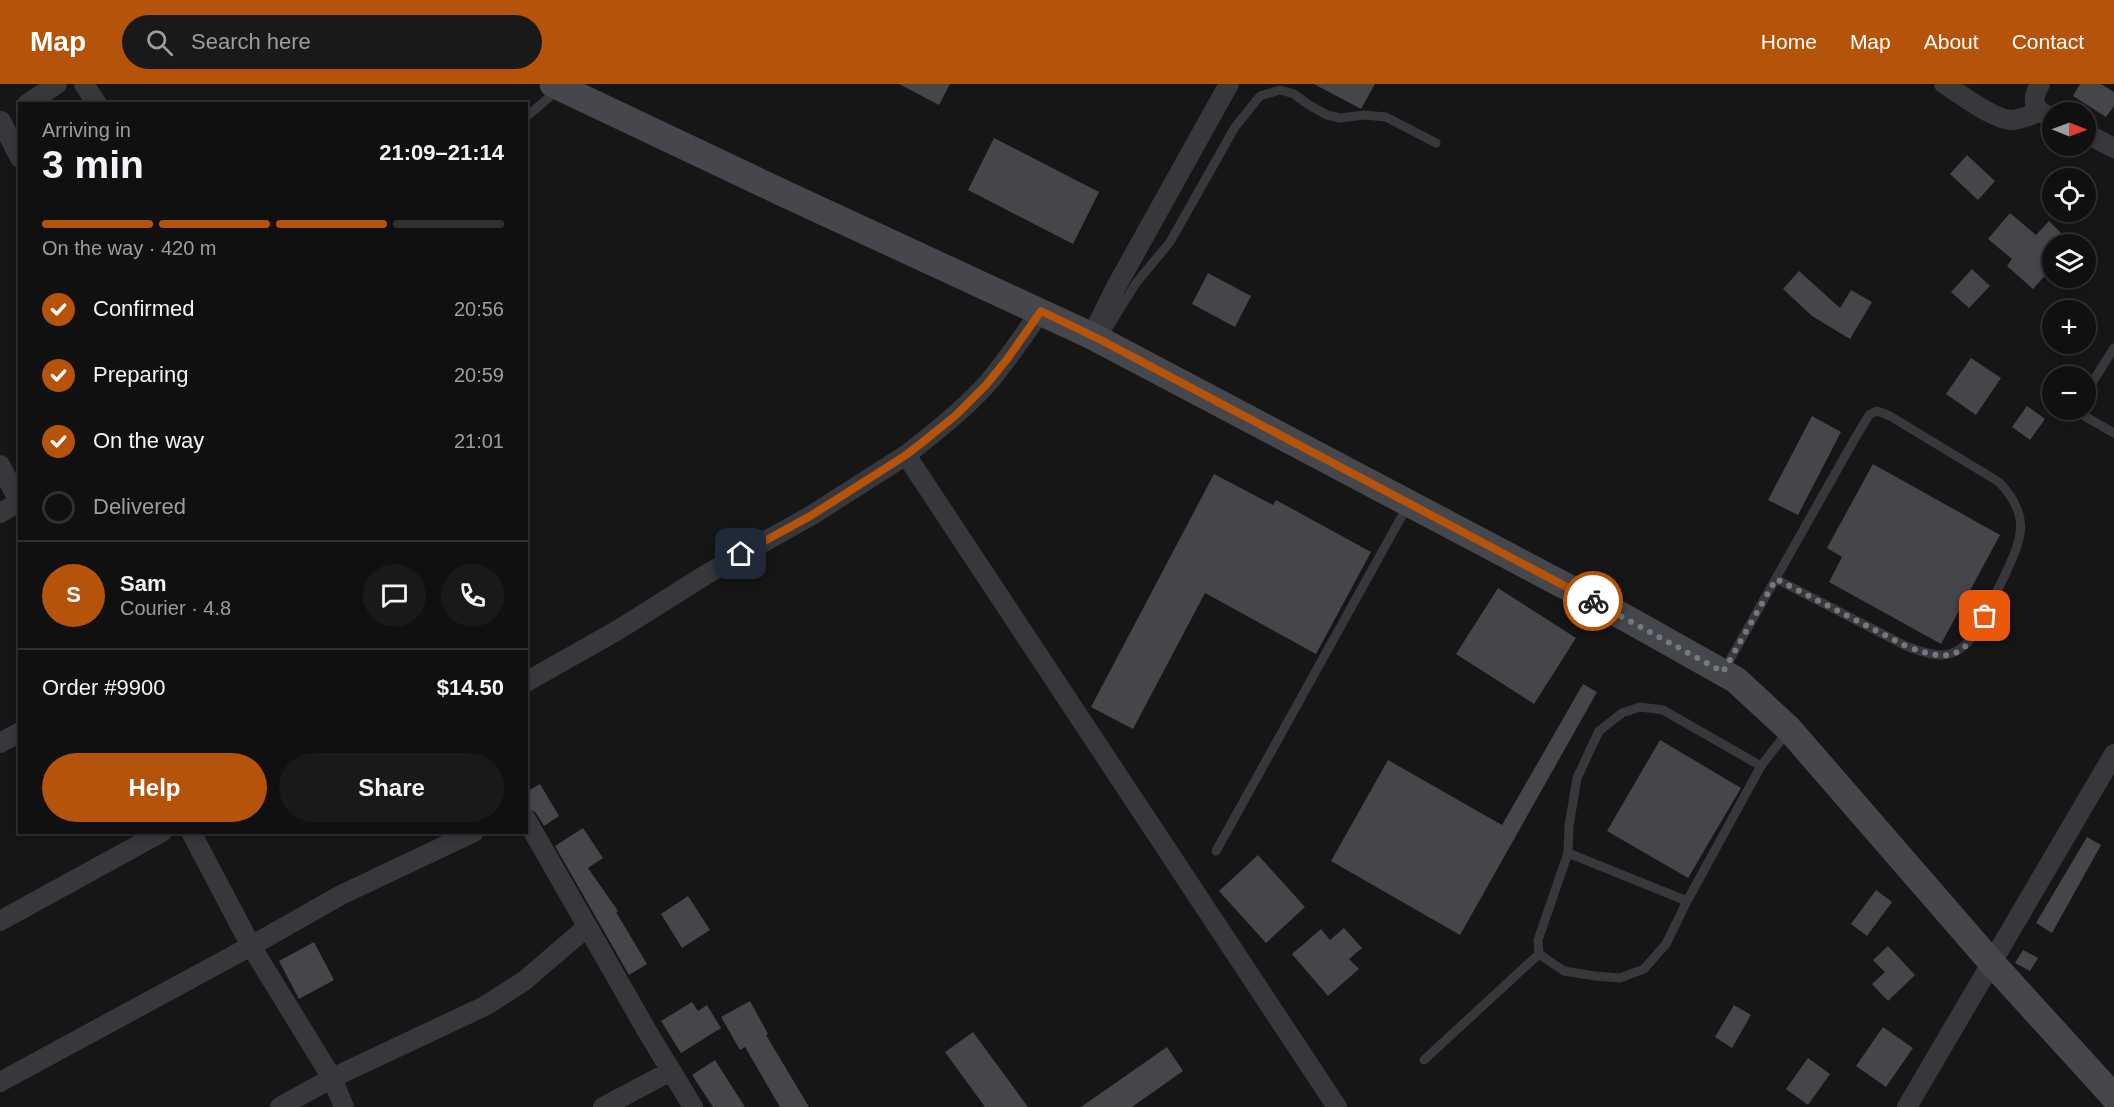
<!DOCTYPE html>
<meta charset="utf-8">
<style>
body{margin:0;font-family:Helvetica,sans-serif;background:#19191a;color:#f1f3f6;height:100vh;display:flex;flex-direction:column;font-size:22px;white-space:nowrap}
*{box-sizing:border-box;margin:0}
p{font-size:20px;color:#9c9d9f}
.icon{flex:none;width:33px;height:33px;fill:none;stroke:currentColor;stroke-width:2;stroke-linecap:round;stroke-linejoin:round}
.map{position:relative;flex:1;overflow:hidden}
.sheet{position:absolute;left:18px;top:18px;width:510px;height:732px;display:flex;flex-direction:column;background:#101011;border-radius:0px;box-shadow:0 3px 9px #0003,0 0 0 2px #303031}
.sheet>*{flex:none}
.needle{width:39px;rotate:91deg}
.controls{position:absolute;left:2042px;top:18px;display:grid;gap:12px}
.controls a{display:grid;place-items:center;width:54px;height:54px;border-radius:50%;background:#101011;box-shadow:0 3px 9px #0003,0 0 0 2px #303031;font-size:30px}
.pin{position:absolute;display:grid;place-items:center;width:51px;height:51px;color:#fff;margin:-26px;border-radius:12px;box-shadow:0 3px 9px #0006}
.courier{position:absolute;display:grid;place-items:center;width:60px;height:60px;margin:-30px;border:4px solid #b45309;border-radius:50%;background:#fff;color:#222;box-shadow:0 2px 8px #0007}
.summary em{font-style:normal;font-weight:600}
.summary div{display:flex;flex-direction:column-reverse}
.summary{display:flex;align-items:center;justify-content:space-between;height:102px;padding:0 24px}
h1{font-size:39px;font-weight:600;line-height:45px}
.bar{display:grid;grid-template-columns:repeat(4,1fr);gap:9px 6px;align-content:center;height:72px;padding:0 24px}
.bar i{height:8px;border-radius:4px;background:#303031}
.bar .current{background:#b45309}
.bar p{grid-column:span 4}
.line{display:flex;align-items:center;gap:15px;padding:0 24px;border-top:2px solid #303031}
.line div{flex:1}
.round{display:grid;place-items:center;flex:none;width:63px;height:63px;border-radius:32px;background:#19191a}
ol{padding:0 24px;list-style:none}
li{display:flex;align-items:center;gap:18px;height:66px}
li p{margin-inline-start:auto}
li .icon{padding:6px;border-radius:50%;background:#b45309;color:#fff;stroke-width:4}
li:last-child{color:#9c9d9f}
li i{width:33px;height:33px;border:3px solid #303031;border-radius:50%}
.cta{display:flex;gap:12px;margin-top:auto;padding:12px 24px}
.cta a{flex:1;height:69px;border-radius:36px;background:#b45309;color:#fff;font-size:24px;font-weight:600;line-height:69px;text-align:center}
.cta a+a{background:#19191a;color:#f1f3f6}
header{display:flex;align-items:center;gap:36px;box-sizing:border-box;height:84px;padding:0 30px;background:#b45309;color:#fff}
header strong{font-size:28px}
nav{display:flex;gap:33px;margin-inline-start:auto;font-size:21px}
.search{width:420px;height:54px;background:#19191a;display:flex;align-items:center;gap:15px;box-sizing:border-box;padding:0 21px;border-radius:33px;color:#9c9d9f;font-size:22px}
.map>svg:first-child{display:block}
.building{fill:#45464a}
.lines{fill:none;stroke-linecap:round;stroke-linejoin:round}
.lane{stroke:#37383c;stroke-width:9}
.street{stroke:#37383c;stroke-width:20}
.secondary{stroke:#45474c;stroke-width:27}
.done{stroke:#75787f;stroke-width:6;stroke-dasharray:0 10.8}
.route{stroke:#b45309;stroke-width:8}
</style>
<header>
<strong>Map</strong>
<div class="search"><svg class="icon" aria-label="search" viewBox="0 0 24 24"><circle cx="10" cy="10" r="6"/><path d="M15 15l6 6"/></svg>Search here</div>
<nav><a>Home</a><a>Map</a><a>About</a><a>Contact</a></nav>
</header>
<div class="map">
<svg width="2114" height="1023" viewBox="0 0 2114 1023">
<rect width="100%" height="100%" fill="#161617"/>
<path class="building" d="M899,0H950L939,21Z
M1314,0H1375L1361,25Z
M2080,0H2101L2114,8V22L2106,33L2073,12Z
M994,54L1099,108L1073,160L968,106Z
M1967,71L1995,97L1978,116L1950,90Z
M2010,129L2036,151L2049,137L2072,160H2052V184L2033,205L2007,182L2012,175L1988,155Z
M1972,185L1990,202L1969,224L1951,208Z
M1799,187L1840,224L1851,206L1872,218L1850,255L1812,232L1783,205Z
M1208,189L1251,212L1235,243L1192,220Z
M1971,274L2001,294L1976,331L1946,310Z
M2027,322L2045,335L2030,356L2012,343Z
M1812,332L1841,348L1798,431L1768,416Z
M1873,380L2000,451L1941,560L1829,498L1842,473L1827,464Z
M1214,390L1273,421L1276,416L1371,468L1316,570L1205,509L1133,645L1091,623Z
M1498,504L1576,554L1534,620L1456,570Z
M1583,600L1597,608L1460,851L1331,777L1388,676L1502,741Z
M1660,656L1741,704L1688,794L1607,747Z
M540,700L559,732L544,742L536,729L526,723V708Z
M583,744L603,774L588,784L618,827L616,828L647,880L629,891L555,762Z
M2087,753L2101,761L2052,849L2036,839Z
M1258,771L1305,823L1266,859L1219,807Z
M1876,806L1892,818L1867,852L1851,840Z
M688,812L710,846L682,864L661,830Z
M1344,844L1362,864L1349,875L1359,885L1328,912L1292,870L1321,845L1330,856Z
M314,858L334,896L299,915L279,877Z
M1888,862L1915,891L1888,917L1872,900L1885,888L1873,876Z
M2023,866L2038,874L2030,887L2015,879Z
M750,917L768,950L766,951L809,1023H780L745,963L740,966L721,933Z
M692,918L698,927L707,921L721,944L681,969L661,937Z
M1734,921L1751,931L1732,964L1715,953Z
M1883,943L1913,964L1886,1003L1856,982Z
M973,948L1028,1023H985L945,968Z
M1167,963L1183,987L1132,1023H1081Z
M1808,974L1830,990L1808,1021L1786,1005Z
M715,976L745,1023H713L692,991Z"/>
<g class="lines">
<path class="lane" d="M526,33L559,5
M1102,254L1136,199L1170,158L1235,43L1260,12L1280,6L1294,10L1309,21L1327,31L1340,34L1364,31L1386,33L1436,59
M2085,310L2114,264
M2082,326L2086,333L2114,349
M1723,588L1854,356L1869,331L1877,327L1890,332L1999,398C2033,434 2021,456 2003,495C1994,513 1985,531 1976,549C1954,578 1937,574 1906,562L1776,495
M1216,767L1408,421
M1568,769L1687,817
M1539,870L1538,856L1568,769L1569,742L1577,694L1599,647L1622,629L1640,623L1663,626L1761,682
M1424,976L1539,870L1564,887L1595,892L1620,894L1644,885L1666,860L1687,817L1761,682L1788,647"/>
<path class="street" d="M84,0L97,20
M1944,0C1961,10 1992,35 2011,36C2020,36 2030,31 2039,28
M2040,0C2030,18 2034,26 2052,34
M27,20L57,0
M1,37L20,74
M2085,49L2114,64
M1092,252L1116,203L1229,0
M906,371C934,349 962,327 986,301C1006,278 1023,252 1041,227
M0,381L20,419
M0,429L19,418
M526,598L618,546L707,490L812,431L906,371L1337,1023
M0,659L20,648
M526,735L647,947L693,1023
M191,748L251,862L332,994L344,1023
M0,837L162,748
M0,998L251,862L341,811L474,748
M280,1023L332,994L485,922L524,897L587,843
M603,1023L671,987
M1907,1023L2114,670"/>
<path class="secondary" d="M553,0L785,110L1092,252L1624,533L1736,596L1789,645L1992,879L2114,1013"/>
</g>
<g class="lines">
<path class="done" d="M1593,517L1723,588L1776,495L1906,562C1949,579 1964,575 1985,532"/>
<path class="route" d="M741,470L812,431L906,371L924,357L955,332L986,301L1008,274L1041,227L1101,256L1593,517"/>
</g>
</svg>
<div class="controls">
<a><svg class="needle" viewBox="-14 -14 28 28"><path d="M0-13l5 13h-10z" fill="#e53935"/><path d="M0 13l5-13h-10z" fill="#9c9d9f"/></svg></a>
<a><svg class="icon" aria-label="locate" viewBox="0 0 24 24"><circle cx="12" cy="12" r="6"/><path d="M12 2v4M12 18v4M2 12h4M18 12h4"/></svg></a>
<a><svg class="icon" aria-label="layers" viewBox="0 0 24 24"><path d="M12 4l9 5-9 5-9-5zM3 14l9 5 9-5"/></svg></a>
<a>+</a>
<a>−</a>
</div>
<div class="pin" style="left:1985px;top:532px;background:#ea580c"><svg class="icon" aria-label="bag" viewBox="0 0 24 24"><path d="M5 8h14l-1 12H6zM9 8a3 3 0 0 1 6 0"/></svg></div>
<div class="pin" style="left:741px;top:470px;background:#1f2937"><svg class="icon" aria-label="home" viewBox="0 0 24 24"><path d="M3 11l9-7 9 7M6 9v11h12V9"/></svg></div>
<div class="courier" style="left:1593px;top:517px"><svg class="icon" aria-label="bike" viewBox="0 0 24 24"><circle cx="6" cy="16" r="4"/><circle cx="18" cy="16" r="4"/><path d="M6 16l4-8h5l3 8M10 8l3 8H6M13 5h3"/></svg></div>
<section class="sheet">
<div class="summary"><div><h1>3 min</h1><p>Arriving in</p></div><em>21:09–21:14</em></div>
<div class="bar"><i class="current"></i><i class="current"></i><i class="current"></i><i></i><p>On the way · 420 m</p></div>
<ol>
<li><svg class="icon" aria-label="check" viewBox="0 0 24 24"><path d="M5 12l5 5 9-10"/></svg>Confirmed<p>20:56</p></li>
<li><svg class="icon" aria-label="check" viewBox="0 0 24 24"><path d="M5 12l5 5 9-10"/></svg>Preparing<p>20:59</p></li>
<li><svg class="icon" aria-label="check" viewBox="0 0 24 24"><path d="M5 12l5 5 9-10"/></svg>On the way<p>21:01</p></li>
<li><i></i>Delivered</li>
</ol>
<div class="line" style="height:108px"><b class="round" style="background:#b45309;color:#fff">S</b><div><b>Sam</b><p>Courier · 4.8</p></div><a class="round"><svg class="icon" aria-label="chat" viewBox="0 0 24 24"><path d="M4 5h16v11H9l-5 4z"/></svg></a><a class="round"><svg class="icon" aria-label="phone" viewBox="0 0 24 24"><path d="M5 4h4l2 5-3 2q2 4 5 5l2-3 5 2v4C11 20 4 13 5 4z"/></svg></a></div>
<div class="line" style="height:78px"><div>Order #9900</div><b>$14.50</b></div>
<div class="cta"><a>Help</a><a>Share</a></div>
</section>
</div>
